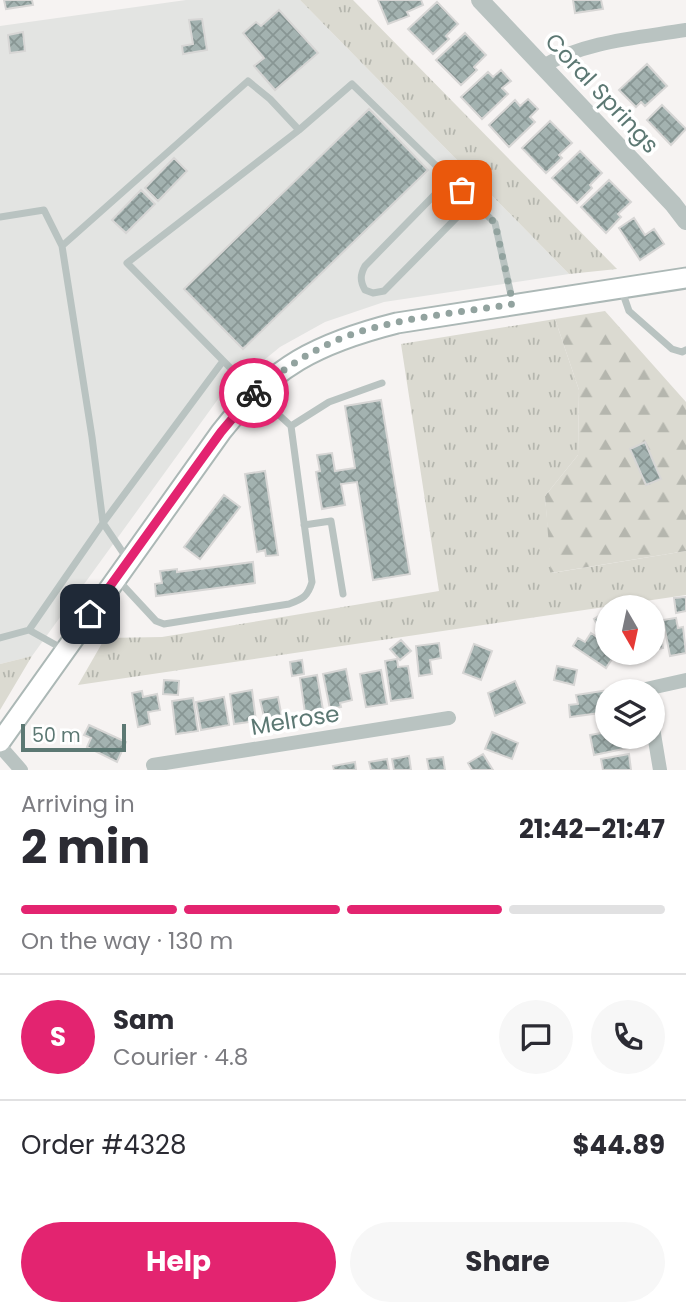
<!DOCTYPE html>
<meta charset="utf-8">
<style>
body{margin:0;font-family:Poppins,sans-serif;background:#f7f7f7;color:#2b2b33;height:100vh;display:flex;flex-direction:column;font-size:26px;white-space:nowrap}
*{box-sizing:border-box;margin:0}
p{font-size:23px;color:#7c7c81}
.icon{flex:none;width:38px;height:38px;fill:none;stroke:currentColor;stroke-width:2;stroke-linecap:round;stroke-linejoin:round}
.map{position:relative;height:770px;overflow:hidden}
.sheet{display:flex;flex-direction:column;background:#fff;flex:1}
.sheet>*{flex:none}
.needle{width:46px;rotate:171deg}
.fabs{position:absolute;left:595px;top:595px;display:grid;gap:14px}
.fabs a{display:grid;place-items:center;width:70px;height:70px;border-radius:50%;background:#fff;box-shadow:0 2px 5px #0004;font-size:35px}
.scale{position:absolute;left:21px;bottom:18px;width:105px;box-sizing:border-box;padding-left:7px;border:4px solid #5c7873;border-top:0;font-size:19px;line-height:24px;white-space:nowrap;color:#5c7873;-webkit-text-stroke:5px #fff;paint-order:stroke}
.pin{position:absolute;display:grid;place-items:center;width:60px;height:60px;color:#fff;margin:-30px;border-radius:14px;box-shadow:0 4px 10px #0006}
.courier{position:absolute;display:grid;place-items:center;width:70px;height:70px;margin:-35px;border:5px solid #e32470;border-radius:50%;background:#fff;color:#222;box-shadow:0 2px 9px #0007}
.summary em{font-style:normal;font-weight:700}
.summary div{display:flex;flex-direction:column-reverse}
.summary{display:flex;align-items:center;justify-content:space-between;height:119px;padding:0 21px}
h1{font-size:46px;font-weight:700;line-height:52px}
.bar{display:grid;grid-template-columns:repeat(4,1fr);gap:10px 7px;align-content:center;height:84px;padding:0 21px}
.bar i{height:9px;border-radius:5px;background:#e1e1e2}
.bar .current{background:#e32470}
.bar p{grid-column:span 4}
.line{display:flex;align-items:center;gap:18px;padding:0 21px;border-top:2px solid #e1e1e2}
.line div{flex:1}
.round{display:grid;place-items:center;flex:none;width:74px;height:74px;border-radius:37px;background:#f7f7f7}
.cta{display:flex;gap:14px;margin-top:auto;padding:14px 21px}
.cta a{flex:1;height:80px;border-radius:42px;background:#e32470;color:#fff;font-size:28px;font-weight:700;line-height:80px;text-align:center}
.cta a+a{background:#f7f7f7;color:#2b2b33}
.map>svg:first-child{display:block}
.built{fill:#e3e4e2}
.grass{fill:url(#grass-tufts)}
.forest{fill:url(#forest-firs)}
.building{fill:url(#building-cross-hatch);stroke:#d7d6d5;stroke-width:2}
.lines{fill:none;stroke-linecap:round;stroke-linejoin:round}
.secondary-casing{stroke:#acb8b6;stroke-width:23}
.service{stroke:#b9c3c1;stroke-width:7}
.minor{stroke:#b9c3c1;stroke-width:14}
.tertiary{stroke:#b9c3c1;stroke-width:18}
.secondary{stroke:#fff;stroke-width:19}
.done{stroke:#92a39f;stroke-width:7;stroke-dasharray:0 12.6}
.route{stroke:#e32470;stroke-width:9}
.labels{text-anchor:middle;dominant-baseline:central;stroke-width:7;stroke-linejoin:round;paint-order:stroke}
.street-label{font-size:23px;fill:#5c7873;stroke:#fff}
</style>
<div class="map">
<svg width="686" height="770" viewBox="0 0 686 770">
<defs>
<pattern id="grass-tufts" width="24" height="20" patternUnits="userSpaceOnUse" patternTransform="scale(1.75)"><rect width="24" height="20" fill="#dbdad1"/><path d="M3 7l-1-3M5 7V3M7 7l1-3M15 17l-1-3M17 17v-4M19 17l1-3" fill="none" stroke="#b5b6ae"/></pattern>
<pattern id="forest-firs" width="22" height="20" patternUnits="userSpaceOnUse" patternTransform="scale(1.75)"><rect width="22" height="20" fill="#dbdad1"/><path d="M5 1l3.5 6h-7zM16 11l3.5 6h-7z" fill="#b5b6ae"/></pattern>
<pattern id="building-cross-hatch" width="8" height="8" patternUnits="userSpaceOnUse" patternTransform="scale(1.75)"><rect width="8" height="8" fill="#a3b2b0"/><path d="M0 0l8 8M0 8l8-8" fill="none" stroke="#889694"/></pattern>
</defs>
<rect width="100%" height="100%" fill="#f6f3f2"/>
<path class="built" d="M186,0H300L569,274L384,302L325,322L280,347L221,395L32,656L0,664V26Z"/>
<path class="grass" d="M300,0H353L617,269L569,274Z
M555,319L579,390L578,455L545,496L552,573L686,551V595L78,685L105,638L162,637L439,591L401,344Z
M32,656L0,710V664Z"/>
<path class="forest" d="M605,311L686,402V551L551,573L545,496L578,455L579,390L555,319Z"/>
<path class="building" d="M4,0H32L33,5L6,9Z
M378,0H421L423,5L407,12L409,16L388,24Z
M573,0H601L603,9L575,13Z
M437,2L458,24L446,36L449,39L433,54L408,29Z
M279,10L318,53L275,90L254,66L264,58L243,33L256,22L261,26Z
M202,19L207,50L183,54L182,46L193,44L189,20Z
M23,32L25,51L10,53L8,35Z
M465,33L486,55L474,67L477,70L461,85L436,60Z
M647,64L667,86L645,106L641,102L636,107L619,90Z
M501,70L511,81L502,88L508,94L482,119L461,97L488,72L493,77Z
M528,99L538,109L530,117L535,122L509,147L489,125L515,100L520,106Z
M662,105L686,129L671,145L647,120Z
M369,109L428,170L243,349L184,289Z
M550,121L572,143L559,155L562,158L546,173L522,148Z
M580,151L602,173L590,185L592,188L577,203L552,178Z
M174,158L187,171L158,201L145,188Z
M609,180L631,202L618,214L621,217L606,233L581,207Z
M141,190L155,204L126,233L112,220Z
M634,218L645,235L654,229L664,244L640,260L619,228Z
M381,400L410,574L373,580L357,482L341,484L345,505L322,509L316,472L320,471L317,455L332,453L335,471L355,468L345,406Z
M645,442L661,479L646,485L630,449Z
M265,471L278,555L266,556L265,550L257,552L245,474Z
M224,495L240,507L200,559L184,547Z
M253,562L255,583L156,596L155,584L162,583L160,571L177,569V572Z
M686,597V611L676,613L674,598Z
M606,612L607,628L601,632L594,619Z
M657,614L663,648L653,650V615Z
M676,618L678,628L683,627L686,653L670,656L663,620Z
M591,633L607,644V653H616L606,668L573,646L578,638L585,642Z
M401,640L411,651L400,660L390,649Z
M439,643L441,658L430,660L432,674L419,676L416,646Z
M474,644L492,651L481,680L463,673Z
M397,659L398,667L408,666L413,698L391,701L385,661Z
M302,660L304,674L292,676L290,662Z
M557,666L577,670L574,685L554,680Z
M346,669L352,700L340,703L341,707L330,709L323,674Z
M381,670L387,704L366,707L360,674Z
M317,675L323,710L305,713L300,678Z
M164,680L179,681L178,695L163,694Z
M515,681L525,703L495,716L488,693Z
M252,690L256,721L234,724L230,694Z
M609,690L607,712L570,717L569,705L578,704L576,695Z
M142,691L143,697L157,694L160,710L148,712L150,724L138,727L132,693Z
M224,697L229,725L201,730L196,702Z
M278,697L282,718L265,721L260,700Z
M193,698L198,731L176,734L172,701Z
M89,725L126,742L117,762L87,747L91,738L84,735Z
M492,732L518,743L512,759L485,749Z
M607,732V737H625L628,748L594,755L590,735Z
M483,754L493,770H472L468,763Z
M629,754L631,770H603L601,759Z
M409,756L411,770H394L392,759Z
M443,757L445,770H429L427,759Z
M387,759L389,770H371L369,762Z
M355,762L356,770H334L333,766Z"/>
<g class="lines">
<defs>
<path id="secondary" d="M0,742L221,432C272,366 318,343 397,323L686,278"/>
</defs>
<use href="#secondary" class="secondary-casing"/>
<path class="service" d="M450,179L365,266C360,275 360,281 365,290L373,293L384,291L473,201
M0,217L44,210L62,246
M622,291L629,311L672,349L682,352L686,350
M382,383L329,402L291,426L255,393L127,263L299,130L352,84L495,223L513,304
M304,525L331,521L343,594
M128,560L103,523L92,437L62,246L248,81L270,99L299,130
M117,579L156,621L164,624L289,604C303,599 308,596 312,582L291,426
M29,630L103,523L223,361
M0,638L29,630L63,649"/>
<path class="minor" d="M543,66C586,41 637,38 686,30
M647,691L646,689L686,680
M653,728L660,770
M0,746L21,770
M155,770L153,765L449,718"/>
<path class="tertiary" d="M480,0L673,204L686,221"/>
<use href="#secondary" class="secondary"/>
</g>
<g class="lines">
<path class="done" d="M254,393C283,369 314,348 350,335C401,317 459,313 513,304L495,223L462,190"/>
<path class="route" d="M90,614L221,432L254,393"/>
</g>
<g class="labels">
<g class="street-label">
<text transform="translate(602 93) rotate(47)">Coral Springs</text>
<text transform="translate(295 720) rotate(-9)">Melrose</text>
</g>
</g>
</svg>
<div class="fabs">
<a><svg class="needle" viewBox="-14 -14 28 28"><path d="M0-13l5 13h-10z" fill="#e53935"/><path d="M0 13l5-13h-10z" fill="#7c7c81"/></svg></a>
<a><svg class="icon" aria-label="layers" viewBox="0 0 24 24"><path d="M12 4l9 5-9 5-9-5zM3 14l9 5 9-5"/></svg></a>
</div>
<div class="scale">50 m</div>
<div class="pin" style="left:462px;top:190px;background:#ea580c"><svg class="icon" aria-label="bag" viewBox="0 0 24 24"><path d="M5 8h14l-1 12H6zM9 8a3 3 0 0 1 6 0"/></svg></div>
<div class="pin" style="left:90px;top:614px;background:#1f2937"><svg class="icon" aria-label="home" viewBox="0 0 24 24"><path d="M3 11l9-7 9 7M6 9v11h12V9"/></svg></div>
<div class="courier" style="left:254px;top:393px"><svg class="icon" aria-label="bike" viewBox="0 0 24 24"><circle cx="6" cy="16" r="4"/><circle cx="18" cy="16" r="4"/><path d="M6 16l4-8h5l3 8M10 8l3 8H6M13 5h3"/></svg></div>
</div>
<section class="sheet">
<div class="summary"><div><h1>2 min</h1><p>Arriving in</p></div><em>21:42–21:47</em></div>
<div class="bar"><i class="current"></i><i class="current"></i><i class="current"></i><i></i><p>On the way · 130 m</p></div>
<div class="line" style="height:126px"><b class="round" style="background:#e32470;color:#fff">S</b><div><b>Sam</b><p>Courier · 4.8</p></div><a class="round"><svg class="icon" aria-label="chat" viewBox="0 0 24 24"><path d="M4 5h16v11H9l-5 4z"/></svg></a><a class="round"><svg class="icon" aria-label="phone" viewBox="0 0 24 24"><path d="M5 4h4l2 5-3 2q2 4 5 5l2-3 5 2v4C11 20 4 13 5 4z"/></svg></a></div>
<div class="line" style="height:91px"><div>Order #4328</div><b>$44.89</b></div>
<div class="cta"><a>Help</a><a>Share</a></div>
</section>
